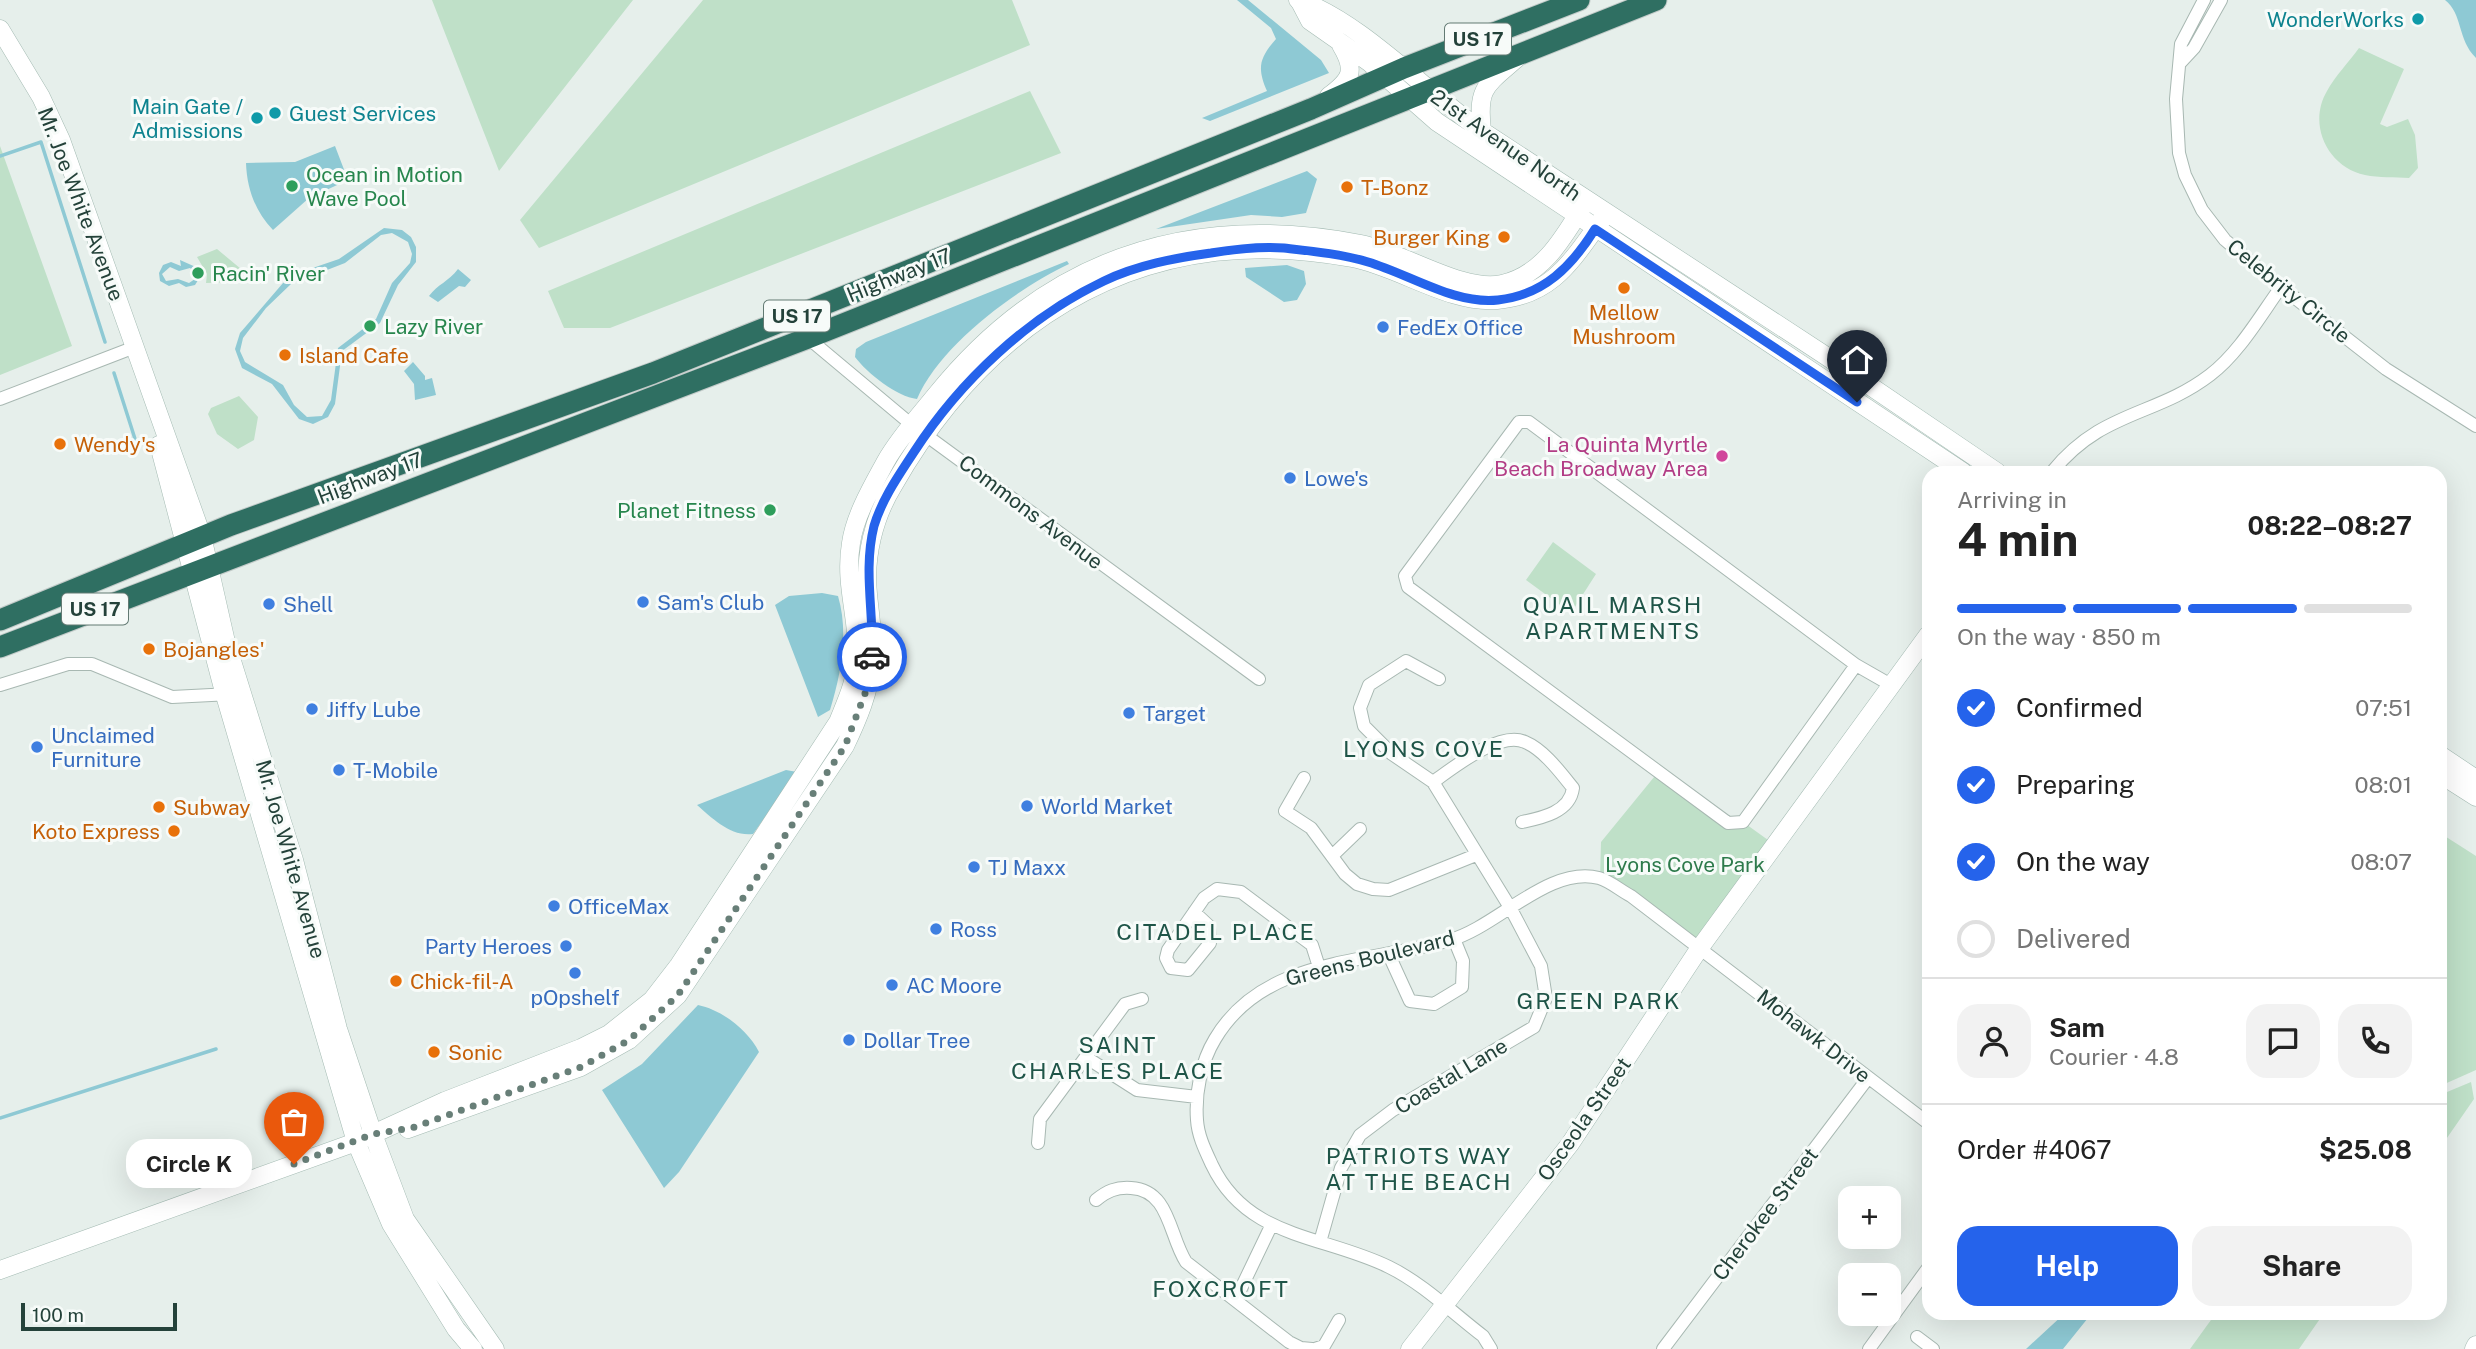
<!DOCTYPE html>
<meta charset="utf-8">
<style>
body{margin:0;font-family:"Public Sans",sans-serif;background:#f2f2f2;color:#222;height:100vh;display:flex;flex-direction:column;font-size:26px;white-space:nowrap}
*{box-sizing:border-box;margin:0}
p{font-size:23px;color:#767676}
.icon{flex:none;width:38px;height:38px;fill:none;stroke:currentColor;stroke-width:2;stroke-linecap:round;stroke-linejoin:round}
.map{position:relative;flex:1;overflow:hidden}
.drawer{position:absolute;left:1922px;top:466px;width:525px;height:854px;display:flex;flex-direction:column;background:#fff;border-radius:21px;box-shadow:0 7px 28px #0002}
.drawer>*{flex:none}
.tools{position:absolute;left:1838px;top:1186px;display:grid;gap:14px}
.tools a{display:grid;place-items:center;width:63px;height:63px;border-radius:14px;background:#fff;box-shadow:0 7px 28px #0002;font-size:35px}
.scale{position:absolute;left:21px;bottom:18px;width:156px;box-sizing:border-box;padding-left:7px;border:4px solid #24423a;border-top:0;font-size:19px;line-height:24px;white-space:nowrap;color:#24423a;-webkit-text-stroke:5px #f7fbf9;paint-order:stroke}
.pin{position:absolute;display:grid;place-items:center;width:60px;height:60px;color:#fff;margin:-72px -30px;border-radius:50% 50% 50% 0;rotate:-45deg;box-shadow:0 0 7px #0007}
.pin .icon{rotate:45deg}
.courier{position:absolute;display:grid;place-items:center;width:70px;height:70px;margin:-35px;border:5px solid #2563eb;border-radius:50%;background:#fff;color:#222;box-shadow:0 2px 9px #0007}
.bubble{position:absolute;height:49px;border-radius:21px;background:#fff;box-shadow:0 7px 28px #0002;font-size:23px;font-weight:700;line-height:49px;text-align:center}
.head em{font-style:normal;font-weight:700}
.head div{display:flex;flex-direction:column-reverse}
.head{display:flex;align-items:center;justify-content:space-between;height:119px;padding:0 35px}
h1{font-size:46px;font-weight:700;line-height:52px}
.bar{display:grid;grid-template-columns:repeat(4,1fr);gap:10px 7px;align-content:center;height:84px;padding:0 35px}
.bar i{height:9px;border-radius:5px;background:#e0e0e0}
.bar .selected{background:#2563eb}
.bar p{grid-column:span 4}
.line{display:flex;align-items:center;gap:18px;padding:0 35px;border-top:2px solid #e0e0e0}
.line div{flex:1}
.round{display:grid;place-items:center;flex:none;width:74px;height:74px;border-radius:21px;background:#f2f2f2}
ol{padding:0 35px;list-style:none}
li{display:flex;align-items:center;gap:21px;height:77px}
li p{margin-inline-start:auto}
li .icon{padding:7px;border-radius:50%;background:#2563eb;color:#fff;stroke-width:4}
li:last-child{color:#767676}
li i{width:38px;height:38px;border:4px solid #e0e0e0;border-radius:50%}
.action{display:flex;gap:14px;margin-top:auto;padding:14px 35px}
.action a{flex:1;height:80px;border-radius:21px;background:#2563eb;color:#fff;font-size:28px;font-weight:700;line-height:80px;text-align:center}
.action a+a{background:#f2f2f2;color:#222}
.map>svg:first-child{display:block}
.green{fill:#bfe0c8}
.water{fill:#8ec9d4;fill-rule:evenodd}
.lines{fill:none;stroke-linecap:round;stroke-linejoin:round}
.stream{stroke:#8ec9d4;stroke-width:3.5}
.street-casing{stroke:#a8b8b2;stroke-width:14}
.secondary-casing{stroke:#a4bbb3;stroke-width:19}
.highway-casing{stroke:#c2cac8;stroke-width:23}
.street{stroke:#fff;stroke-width:12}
.secondary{stroke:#fff;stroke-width:18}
.highway{stroke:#2f6f62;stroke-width:21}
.done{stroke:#687f78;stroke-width:7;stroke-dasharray:0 12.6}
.route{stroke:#2563eb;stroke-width:9}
.culture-dot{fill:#0f9aa8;stroke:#f7fbf9;stroke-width:2.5}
.leisure-dot{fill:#2e9e5b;stroke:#f7fbf9;stroke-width:2.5}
.food-dot{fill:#e8710a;stroke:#f7fbf9;stroke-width:2.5}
.shop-dot{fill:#3f7fe0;stroke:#f7fbf9;stroke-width:2.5}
.hotel-dot{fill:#d1479c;stroke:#f7fbf9;stroke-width:2.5}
.labels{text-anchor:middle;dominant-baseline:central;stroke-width:6;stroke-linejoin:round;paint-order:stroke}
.shield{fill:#f7fbf9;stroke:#637a73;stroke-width:2}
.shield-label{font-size:19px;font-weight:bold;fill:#24423a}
.culture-label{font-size:21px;fill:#0d838f;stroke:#f7fbf9;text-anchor:end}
.street-label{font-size:21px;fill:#24423a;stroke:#f7fbf9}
.leisure-label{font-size:21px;fill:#27864d;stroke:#f7fbf9;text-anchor:start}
.food-label{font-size:21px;fill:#c56008;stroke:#f7fbf9;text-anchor:start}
.shop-label{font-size:21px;fill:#366cbe;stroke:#f7fbf9;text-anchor:start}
.hotel-label{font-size:21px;fill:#b23c85;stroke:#f7fbf9;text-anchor:end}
.park-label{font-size:21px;fill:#2d7a4b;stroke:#f7fbf9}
.neighbourhood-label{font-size:23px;letter-spacing:2px;fill:#1f5548;stroke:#f7fbf9}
</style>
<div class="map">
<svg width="2476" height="1349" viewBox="0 0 2476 1349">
<rect width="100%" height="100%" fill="#e6efeb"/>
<path class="green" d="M432,0H633L499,171Z
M703,0H1012L1030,45L539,248L520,220Z
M2359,48L2404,69L2380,124L2387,127L2408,119L2415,135L2418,168L2409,178C2395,177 2379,178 2365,175C2328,167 2307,125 2327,91C2335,76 2349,62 2359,48Z
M1030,91L1061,153L610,328H564L548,291Z
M0,146L72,346L0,375Z
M217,249L241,269L242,278L238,282L206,283L207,274L197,257Z
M239,396L258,417L254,440L238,449L217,434L208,414L211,408Z
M1553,542L1596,574L1571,613L1526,580Z
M1659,771L1728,823L1743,822L1775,845L1699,949L1600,879L1601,842Z
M2440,833L2476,856V1070L2440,1086Z
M2471,1082L2474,1099L2440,1148V1120H2443L2447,1114V1092Z
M2216,1313V1312L2324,1313L2299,1349H2190Z"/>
<path class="water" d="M1237,0H1248L1321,60L1329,73L1210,121L1202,118L1267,91C1257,68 1259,58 1276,39L1271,28Z
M2445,0H2476V58C2457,39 2463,14 2445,0Z
M335,146L348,180L309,198L273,230C255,211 247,189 246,163L295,162Z
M1307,171L1317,179L1306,213L1282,217L1251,215L1156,229Z
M384,228L402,230L411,237L416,247V262L398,285L380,323L342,351L335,404L328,417L313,424L299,419L272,384L242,368L235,349L240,333L283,283L298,273L339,259ZM392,233L408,242L412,254L410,263L392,283L376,319L338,348L331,400L322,416L307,417L294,405L283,385L245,362L240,351L243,338L266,308L291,284L345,263L381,235Z
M180,260L198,268L200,277L195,285L186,287L179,283L169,286L160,281L159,273L163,265L171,262L181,266ZM170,267L179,271L190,268L195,272V279L189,283L178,279L166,281L162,274Z
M1067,261L1069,264C1016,289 940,345 917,399C897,397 867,373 855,357L856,349L866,342Z
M1287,265L1304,271L1306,284L1297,300L1284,302L1246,277L1245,268Z
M458,269L471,280L465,287L459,286L438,302L429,296C438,284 448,282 458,269Z
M413,362L425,376V380L432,378L436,395L415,400L414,384L404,371Z
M822,593L838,596C849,633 841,674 830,710L818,717L775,605L789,596Z
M786,770L797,772L753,834C731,837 712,818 697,805Z
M698,1005C722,1010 748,1030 759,1052L679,1172L664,1188L602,1090L642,1064Z
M2065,1313H2092L2063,1349H2026Z"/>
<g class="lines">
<path class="stream" d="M0,156L41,142L105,342
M114,373L136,442
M0,1118L216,1049"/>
<defs>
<path id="street" d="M2204,0L2181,44L2176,99L2179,153L2185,175L2202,210L2225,240L2281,287L2386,369L2476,426
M2181,62L2194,48L2221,0
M808,338L912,425L1259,679
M0,399L135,347
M2052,472C2102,410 2155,417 2210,375C2239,353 2260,316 2281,287
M1856,665L1743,822L1728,823L1408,587L1405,576L1519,422H1529L1856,665L1891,685
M0,685L68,664H92L172,697L231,694
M1304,778L1285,811L1311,828L1345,874L1357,884L1373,889L1389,890L1476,855
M1433,782C1453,768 1500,730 1525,742C1544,750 1560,772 1573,788C1570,812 1542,818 1522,822
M1332,856L1360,829
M1194,912L1209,926L1210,943L1188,970L1171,968L1166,958L1168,950L1204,898L1217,889L1241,892L1312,945L1319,967
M1389,955L1410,1001L1434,1004L1462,987L1463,961L1454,939
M1087,1058L1137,1090L1197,1097
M1038,1143L1040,1119L1125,1004L1142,999
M1096,1200C1107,1191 1116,1187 1131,1188C1170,1190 1169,1236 1186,1262L1289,1342L1301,1348L1312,1349
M1320,1242L1341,1168L1360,1135L1393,1110L1534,1027L1546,998L1541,966L1511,909L1433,782L1392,754L1364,726L1360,708L1369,685L1406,661L1439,679
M1236,1299L1271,1226
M1917,1337L1933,1349
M1315,1349L1324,1346L1339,1320
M1491,1349L1483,1336C1453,1313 1422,1283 1389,1267C1324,1235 1247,1239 1212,1165C1205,1150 1198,1136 1197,1120C1195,1093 1201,1062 1215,1039C1264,956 1368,964 1450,940C1497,927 1549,865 1599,878C1610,881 1621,891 1631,896L1928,1123
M1663,1349L1868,1078
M1869,1349L1928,1268"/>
<path id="secondary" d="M1298,0C1359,20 1427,93 1482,131L1826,356L1997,472
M1299,0L1310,21L1370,63L1437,122L1963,472
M0,29L41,97L61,140L202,536L226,642L294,860L338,1029L373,1134L405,1219L495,1349
M1329,96C1352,79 1356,70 1341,45
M1482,131C1477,88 1485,86 1516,59
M159,445L224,692L356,1142L391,1224L456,1329L473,1349
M2440,755L2476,779
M2440,774L2476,797
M408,1129L581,1067L629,1040L678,995L845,746C858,719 870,691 872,661C874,638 870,616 868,594C864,557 874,517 893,486C993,311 1150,220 1352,258C1400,267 1449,304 1497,300C1556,295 1574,256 1606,214
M0,1270L356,1142L445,1101L581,1048L609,1034L652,1000L679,965L838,722C846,702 856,681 857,658C859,619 844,585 851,543C855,515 873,485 886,461C899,438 919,416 936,395C1046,259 1189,211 1361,244C1403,252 1463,293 1502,284C1544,275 1565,235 1586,201
M1410,1349L1570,1144L1699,949L1928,635
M2474,1349L2476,1345"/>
<path id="highway" d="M0,620L231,525L653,373L1311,109L1404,68L1579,0
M0,647L808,338L1656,0"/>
</defs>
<use href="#street" class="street-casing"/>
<use href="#secondary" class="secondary-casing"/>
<use href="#highway" class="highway-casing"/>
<use href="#street" class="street"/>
<use href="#secondary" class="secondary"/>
<use href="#highway" class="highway"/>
</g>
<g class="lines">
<path class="done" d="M294,1164L373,1134L412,1128L556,1076L581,1067L629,1040L678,995L845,746L869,683L872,657"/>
<path class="route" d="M872,657C874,613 863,570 874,526C882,499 899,475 914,452C960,381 1028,317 1104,281C1137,265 1175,258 1211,253C1235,249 1260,246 1284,248C1311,251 1342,254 1368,262C1409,274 1455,305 1498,300C1544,295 1572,266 1595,229L1857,402"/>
</g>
<g class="culture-dot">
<circle cx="2418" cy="19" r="7"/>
<circle cx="275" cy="113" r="7"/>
<circle cx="257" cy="118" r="7"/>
</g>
<g class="leisure-dot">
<circle cx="292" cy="186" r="7"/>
<circle cx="198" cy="273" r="7"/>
<circle cx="370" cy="326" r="7"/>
<circle cx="770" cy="510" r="7"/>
</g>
<g class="food-dot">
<circle cx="1347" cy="187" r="7"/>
<circle cx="1504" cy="237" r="7"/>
<circle cx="1624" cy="288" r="7"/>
<circle cx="285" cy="355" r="7"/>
<circle cx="60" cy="444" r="7"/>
<circle cx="149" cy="649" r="7"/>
<circle cx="159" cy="807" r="7"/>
<circle cx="174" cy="831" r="7"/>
<circle cx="396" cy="981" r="7"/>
<circle cx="434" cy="1052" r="7"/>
</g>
<g class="shop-dot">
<circle cx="1383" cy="327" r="7"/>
<circle cx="1290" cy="478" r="7"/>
<circle cx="643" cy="602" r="7"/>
<circle cx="269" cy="604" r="7"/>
<circle cx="312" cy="709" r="7"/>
<circle cx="1129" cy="713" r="7"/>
<circle cx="37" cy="747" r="7"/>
<circle cx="339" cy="770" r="7"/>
<circle cx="1027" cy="806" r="7"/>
<circle cx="974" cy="867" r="7"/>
<circle cx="554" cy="906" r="7"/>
<circle cx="936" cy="929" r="7"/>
<circle cx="566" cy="946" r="7"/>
<circle cx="575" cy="973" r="7"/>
<circle cx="892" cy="985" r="7"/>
<circle cx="849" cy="1040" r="7"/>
</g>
<circle class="hotel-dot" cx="1722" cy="456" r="7"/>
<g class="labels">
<g class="shield">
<rect x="1445" y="23.5" width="66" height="31" rx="5"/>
<rect x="764" y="300.5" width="66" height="31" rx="5"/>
<rect x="62" y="593.5" width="66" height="31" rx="5"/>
</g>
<g class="shield-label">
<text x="1478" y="39">US 17</text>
<text x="797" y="316">US 17</text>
<text x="95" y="609">US 17</text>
</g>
<g class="culture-label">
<text x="2404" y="19">WonderWorks</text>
<text x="243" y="106">Main Gate /<tspan x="243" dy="24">Admissions</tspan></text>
<text x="289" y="113" text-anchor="start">Guest Services</text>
</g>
<g class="street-label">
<text transform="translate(1506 145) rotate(35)">21st Avenue North</text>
<text transform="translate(81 204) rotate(69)">Mr. Joe White Avenue</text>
<text transform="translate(899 275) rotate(-22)">Highway 17</text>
<text transform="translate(2289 291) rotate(39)">Celebrity Circle</text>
<text transform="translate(370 478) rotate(-21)">Highway 17</text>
<text transform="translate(1031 512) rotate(37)">Commons Avenue</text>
<text transform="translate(291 859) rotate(74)">Mr. Joe White Avenue</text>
<text transform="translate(1370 958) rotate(-14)">Greens Boulevard</text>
<text transform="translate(1814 1036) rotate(38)">Mohawk Drive</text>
<text transform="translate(1451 1076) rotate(-31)">Coastal Lane</text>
<text transform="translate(1584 1119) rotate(-55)">Osceola Street</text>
<text transform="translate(1765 1214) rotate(-53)">Cherokee Street</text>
</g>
<g class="leisure-label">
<text x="306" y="174">Ocean in Motion<tspan x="306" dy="24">Wave Pool</tspan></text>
<text x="212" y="273">Racin' River</text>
<text x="384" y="326">Lazy River</text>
<text x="756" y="510" text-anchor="end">Planet Fitness</text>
</g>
<g class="food-label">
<text x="1361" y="187">T-Bonz</text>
<text x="1490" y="237" text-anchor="end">Burger King</text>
<text x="1624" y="312" text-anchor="middle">Mellow<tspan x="1624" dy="24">Mushroom</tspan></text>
<text x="299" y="355">Island Cafe</text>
<text x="74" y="444">Wendy's</text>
<text x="163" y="649">Bojangles'</text>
<text x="173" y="807">Subway</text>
<text x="160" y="831" text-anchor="end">Koto Express</text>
<text x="410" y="981">Chick-fil-A</text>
<text x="448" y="1052">Sonic</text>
</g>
<g class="shop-label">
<text x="1397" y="327">FedEx Office</text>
<text x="1304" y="478">Lowe's</text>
<text x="657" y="602">Sam's Club</text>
<text x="283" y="604">Shell</text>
<text x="326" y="709">Jiffy Lube</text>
<text x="1143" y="713">Target</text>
<text x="51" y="735">Unclaimed<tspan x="51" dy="24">Furniture</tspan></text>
<text x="353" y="770">T-Mobile</text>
<text x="1041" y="806">World Market</text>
<text x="988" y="867">TJ Maxx</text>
<text x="568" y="906">OfficeMax</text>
<text x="950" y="929">Ross</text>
<text x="552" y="946" text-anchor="end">Party Heroes</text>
<text x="906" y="985">AC Moore</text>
<text x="575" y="997" text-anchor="middle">pOpshelf</text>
<text x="863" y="1040">Dollar Tree</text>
</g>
<g class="hotel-label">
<text x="1708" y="444">La Quinta Myrtle<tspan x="1708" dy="24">Beach Broadway Area</tspan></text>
</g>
<g class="park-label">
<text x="1685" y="864">Lyons Cove Park</text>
</g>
<g class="neighbourhood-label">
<text x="1613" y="604">QUAIL MARSH<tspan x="1613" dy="26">APARTMENTS</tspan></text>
<text x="1424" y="748">LYONS COVE</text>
<text x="1216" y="931">CITADEL PLACE</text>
<text x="1599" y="1000">GREEN PARK</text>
<text x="1118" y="1044">SAINT<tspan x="1118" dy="26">CHARLES PLACE</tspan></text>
<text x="1419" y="1155">PATRIOTS WAY<tspan x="1419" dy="26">AT THE BEACH</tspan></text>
<text x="1221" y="1288">FOXCROFT</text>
</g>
</g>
</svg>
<div class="tools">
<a>+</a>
<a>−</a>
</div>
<div class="scale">100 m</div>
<div class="pin" style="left:294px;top:1164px;background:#ea580c"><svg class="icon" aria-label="bag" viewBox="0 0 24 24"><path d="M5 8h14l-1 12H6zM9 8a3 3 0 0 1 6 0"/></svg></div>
<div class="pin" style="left:1857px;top:402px;background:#1f2937"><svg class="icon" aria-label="home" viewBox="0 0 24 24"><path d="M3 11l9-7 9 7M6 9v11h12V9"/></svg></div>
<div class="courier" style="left:872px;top:657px"><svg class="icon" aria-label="car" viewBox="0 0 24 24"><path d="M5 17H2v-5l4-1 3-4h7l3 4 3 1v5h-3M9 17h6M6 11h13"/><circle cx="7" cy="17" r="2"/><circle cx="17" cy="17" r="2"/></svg></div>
<div class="bubble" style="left:126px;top:1139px;width:126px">Circle K</div>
<section class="drawer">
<div class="head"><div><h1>4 min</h1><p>Arriving in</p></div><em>08:22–08:27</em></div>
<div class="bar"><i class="selected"></i><i class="selected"></i><i class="selected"></i><i></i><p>On the way · 850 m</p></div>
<ol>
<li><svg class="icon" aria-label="check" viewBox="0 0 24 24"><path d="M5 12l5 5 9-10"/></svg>Confirmed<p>07:51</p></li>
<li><svg class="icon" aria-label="check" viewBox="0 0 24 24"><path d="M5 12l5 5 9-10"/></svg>Preparing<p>08:01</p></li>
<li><svg class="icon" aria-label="check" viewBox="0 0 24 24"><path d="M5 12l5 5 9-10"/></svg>On the way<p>08:07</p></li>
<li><i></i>Delivered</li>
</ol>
<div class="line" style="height:126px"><a class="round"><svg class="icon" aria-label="person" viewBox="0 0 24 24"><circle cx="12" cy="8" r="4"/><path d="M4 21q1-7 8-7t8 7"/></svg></a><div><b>Sam</b><p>Courier · 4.8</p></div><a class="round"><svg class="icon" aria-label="chat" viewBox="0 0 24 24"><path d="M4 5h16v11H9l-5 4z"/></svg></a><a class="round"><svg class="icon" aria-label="phone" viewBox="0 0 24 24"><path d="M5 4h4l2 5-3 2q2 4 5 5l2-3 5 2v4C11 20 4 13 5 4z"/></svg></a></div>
<div class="line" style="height:91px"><div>Order #4067</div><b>$25.08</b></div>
<div class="action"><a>Help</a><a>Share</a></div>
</section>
</div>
